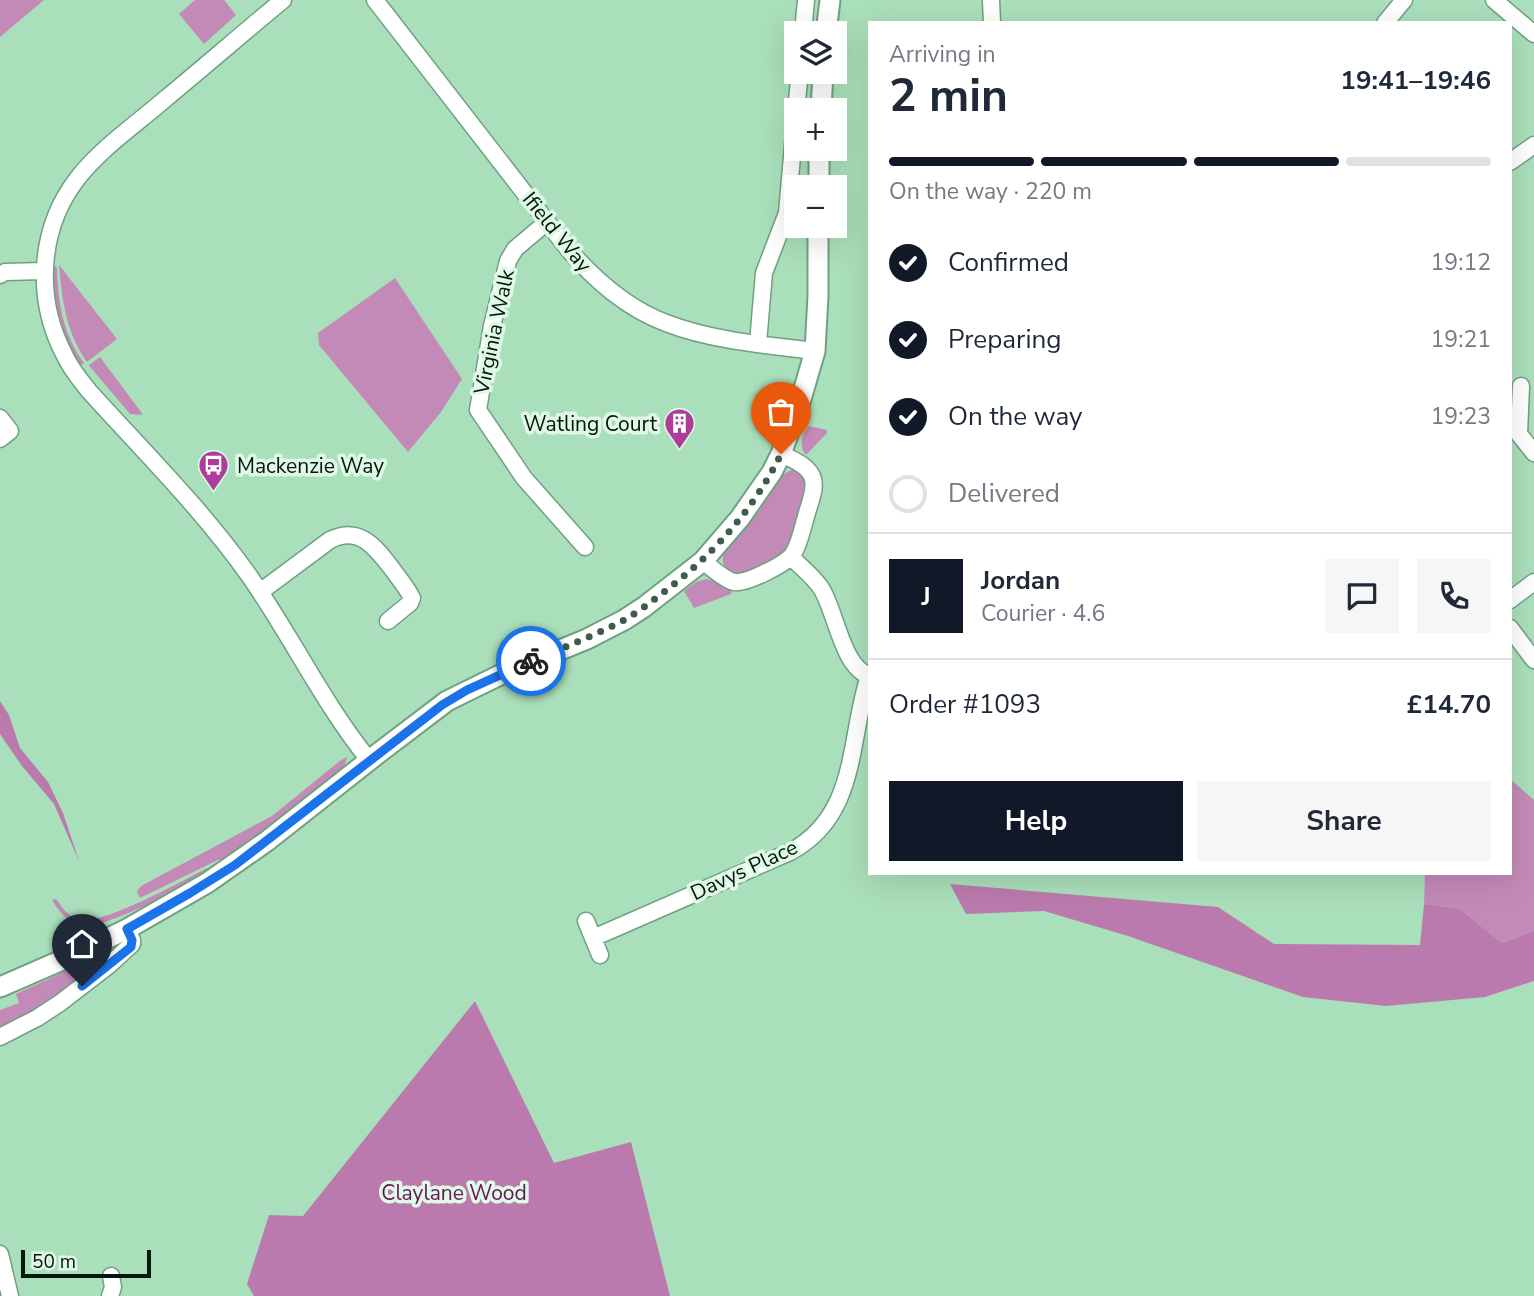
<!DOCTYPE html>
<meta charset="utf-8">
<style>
body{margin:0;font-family:"Nunito Sans",sans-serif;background:#f6f6f7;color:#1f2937;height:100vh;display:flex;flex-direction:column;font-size:26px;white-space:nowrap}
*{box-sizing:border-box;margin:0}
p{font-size:23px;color:#747a83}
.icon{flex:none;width:38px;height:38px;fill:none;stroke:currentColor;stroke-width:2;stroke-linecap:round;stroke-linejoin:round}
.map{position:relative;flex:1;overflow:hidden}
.sheet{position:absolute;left:868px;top:21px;width:644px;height:854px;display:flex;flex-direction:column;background:#fff;border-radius:0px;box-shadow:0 7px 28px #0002}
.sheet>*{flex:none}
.buttons{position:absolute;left:784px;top:21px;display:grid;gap:14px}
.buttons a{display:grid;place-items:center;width:63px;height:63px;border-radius:0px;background:#fff;box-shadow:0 7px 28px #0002;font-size:35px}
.scale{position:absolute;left:21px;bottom:18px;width:130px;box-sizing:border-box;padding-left:7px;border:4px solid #04170b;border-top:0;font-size:19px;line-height:24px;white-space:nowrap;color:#04170b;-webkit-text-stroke:5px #dff9e6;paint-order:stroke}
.pin{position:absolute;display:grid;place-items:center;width:60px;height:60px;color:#fff;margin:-72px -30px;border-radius:50% 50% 50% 0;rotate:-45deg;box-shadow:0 0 7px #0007}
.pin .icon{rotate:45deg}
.courier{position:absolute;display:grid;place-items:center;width:70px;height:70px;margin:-35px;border:5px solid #1a73e8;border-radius:50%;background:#fff;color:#222;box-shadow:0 2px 9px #0007}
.head em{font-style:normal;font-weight:700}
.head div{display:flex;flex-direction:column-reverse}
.head{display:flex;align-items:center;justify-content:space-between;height:119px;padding:0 21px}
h1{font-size:46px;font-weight:700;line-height:52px}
.bar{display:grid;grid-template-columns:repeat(4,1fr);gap:10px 7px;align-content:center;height:84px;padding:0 21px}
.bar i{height:9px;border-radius:5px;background:#e0e1e3}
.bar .active{background:#111827}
.bar p{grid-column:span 4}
.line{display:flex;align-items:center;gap:18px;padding:0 21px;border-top:2px solid #e0e1e3}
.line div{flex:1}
.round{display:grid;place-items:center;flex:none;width:74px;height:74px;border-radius:0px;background:#f6f6f7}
ol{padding:0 21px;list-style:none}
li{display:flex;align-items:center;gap:21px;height:77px}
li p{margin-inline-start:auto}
li .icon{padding:7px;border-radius:50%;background:#111827;color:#fff;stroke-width:4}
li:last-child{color:#747a83}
li i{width:38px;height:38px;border:4px solid #e0e1e3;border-radius:50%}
.primary-button{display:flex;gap:14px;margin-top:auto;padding:14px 21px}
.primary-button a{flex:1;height:80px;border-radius:0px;background:#111827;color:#fff;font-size:28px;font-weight:700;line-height:80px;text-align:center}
.primary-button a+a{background:#f6f6f7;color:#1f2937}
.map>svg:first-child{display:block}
.green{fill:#c48ab7}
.forest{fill:#bb7aad}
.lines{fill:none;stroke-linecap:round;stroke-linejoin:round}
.minor-casing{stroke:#6ea180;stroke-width:19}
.tertiary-casing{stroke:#6ea180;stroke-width:23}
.minor{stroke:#fff;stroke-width:16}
.tertiary{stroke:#fff;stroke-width:19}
.done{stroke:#3e5d49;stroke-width:7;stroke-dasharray:0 12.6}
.route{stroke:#1a73e8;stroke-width:9}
.labels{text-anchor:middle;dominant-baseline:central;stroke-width:7;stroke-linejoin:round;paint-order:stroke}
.street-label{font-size:21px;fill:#04170b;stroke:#dff9e6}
.poi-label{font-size:21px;fill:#04170b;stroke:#dff9e6;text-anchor:end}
.park-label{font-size:21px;fill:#651759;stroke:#dff9e6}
</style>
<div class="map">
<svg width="1534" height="1296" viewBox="0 0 1534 1296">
<rect width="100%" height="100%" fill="#aadfbb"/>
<path class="green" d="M0,0H44L0,37Z
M195,0H224L236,15L204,44L179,14Z
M52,263L57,268C58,303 63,334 84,363L78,367L65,343L53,302Z
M59,265L117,339L87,362C66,333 62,300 59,265Z
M395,278L462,379L441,412L408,452L319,345L318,333Z
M100,357L141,412L142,415L130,414L91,368L89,365Z
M809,426L827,430V433L806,455C798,446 802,434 809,426Z
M791,470L802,472L809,483L799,519L786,554L744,576L730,575L723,563V555L759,511L781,476Z
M706,579L716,581L732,589L731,594L694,608L684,591L696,582Z
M347,757L344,768L336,776L222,862L220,859L140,898L137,891L141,886L272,816L341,760Z
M1510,779L1534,800V931L1502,943L1460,909L1424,904L1425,873H1510Z
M207,868L209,871C189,885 108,927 85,926C70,925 59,912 52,900L56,899C62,907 69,918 80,920C105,924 182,881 207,868Z
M116,948L118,949L52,1002L0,1031V1010L19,1003L16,994Z"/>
<path class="forest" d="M0,701L9,715L20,748L48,782L63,813L79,861L54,804L22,766L0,734Z
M950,884L1218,907L1274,944L1420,945L1424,904L1460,909L1502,943L1534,931V981L1485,997L1386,1006L1303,997L1128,936L1044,911L966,914Z
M475,1001L554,1163L631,1142L670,1296H254L247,1284L269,1215L303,1216Z"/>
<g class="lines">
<defs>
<path id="minor" d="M283,0C243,33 204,67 164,100C135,125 100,149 77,179C38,230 35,300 65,356C71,369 80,380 89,391C144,452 203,510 250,577C292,637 323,703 369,760
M375,0L568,249C595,280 626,308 666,323C713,341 766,345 815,351
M991,0L992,23
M1494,0L1534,34
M1385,23L1404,0
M803,33L806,0
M796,110L800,72
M1510,162L1534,145
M547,222L515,249L508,261L492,326L478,410L524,478L585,547
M0,275L5,272L44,271
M758,343L764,273L787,213L796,111
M1521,386L1519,434L1534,453
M0,418L10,431L0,439
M791,557C801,567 813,576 821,588C836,611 842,668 870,676
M703,561C710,567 725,580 734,582C746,584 786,564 793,554C800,543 803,526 807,513C810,502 817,487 812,476C806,464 791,459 781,454
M260,592L330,540C360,525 376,548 393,570C400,580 407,588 412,598L410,603L388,621
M1510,600L1534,582
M1510,628L1534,660
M586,921L600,955
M593,938L790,852C859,815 848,740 869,676
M0,1037L37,1018L60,1003L108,966L132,944V940L127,929
M0,1254L10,1296
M110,1296L113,1287L111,1276"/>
<path id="tertiary" d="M826,33L830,0
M821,110L823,72
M819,187V149
M0,987L69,957L127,929L207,883L267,841L376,755L447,701L502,674L587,639L624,620L644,607L703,561L740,518L772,472L781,454L801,399L815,351L818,296V226"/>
</defs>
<use href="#minor" class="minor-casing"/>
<use href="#tertiary" class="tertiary-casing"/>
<use href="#minor" class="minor"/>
<use href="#tertiary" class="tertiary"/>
</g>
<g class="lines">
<path class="done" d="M531,661C562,648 594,636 624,620C638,612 651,602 664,592C713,555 754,509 781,454"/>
<path class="route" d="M82,986L131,947L132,940L127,929L190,893L235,865L442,705L467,690L531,661"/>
</g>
<defs>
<symbol id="building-pin" viewBox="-11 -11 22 30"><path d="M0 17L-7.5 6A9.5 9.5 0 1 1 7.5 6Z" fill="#ad3d9a" stroke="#dff9e6"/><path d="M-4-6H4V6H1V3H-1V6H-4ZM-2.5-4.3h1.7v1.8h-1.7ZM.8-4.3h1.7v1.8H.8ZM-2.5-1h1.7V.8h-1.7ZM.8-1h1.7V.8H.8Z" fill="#fff"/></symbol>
<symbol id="bus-pin" viewBox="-11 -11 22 30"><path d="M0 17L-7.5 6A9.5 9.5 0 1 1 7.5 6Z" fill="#ad3d9a" stroke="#dff9e6"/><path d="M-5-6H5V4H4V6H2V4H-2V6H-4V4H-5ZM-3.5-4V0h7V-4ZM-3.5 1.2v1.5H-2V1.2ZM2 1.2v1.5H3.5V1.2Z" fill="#fff"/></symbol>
</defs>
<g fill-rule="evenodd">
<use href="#building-pin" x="662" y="406" width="35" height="47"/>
<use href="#bus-pin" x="196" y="448" width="35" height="47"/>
</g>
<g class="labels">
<g class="street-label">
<text transform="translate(557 232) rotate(51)">Ifield Way</text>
<text transform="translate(494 332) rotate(-78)">Virginia Walk</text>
<text transform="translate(744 870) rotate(-25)">Davys Place</text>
</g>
<g class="poi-label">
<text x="657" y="424">Watling Court</text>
<text x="237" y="466" text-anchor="start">Mackenzie Way</text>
</g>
<g class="park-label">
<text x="454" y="1193">Claylane Wood</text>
</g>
</g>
</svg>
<div class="buttons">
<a><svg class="icon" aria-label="layers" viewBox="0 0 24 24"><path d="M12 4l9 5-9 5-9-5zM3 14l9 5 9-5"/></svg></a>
<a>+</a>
<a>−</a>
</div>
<div class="scale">50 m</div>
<div class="pin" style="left:781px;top:454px;background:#ea580c"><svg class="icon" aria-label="bag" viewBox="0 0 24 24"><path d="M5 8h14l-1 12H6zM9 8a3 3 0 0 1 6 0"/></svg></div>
<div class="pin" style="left:82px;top:986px;background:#1f2937"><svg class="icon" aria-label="home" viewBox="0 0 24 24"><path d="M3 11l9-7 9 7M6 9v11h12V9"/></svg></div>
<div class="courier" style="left:531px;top:661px"><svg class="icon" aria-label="bike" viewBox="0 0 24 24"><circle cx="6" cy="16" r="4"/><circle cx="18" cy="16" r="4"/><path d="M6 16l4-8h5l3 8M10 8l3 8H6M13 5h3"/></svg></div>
<section class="sheet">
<div class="head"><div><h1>2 min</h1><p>Arriving in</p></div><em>19:41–19:46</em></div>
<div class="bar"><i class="active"></i><i class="active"></i><i class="active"></i><i></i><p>On the way · 220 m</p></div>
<ol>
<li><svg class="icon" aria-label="check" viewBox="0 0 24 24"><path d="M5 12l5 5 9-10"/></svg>Confirmed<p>19:12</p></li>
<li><svg class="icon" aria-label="check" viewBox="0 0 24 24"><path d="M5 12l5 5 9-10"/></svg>Preparing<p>19:21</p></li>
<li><svg class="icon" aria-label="check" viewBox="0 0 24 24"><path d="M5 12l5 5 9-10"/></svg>On the way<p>19:23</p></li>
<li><i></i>Delivered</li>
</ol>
<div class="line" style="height:126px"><b class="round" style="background:#111827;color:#fff">J</b><div><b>Jordan</b><p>Courier · 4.6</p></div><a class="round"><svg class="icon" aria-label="chat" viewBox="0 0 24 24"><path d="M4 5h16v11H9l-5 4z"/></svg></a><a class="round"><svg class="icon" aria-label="phone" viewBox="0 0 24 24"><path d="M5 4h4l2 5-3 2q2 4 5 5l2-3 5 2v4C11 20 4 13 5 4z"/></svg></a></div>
<div class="line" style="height:91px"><div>Order #1093</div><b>£14.70</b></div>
<div class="primary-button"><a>Help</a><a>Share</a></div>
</section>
</div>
